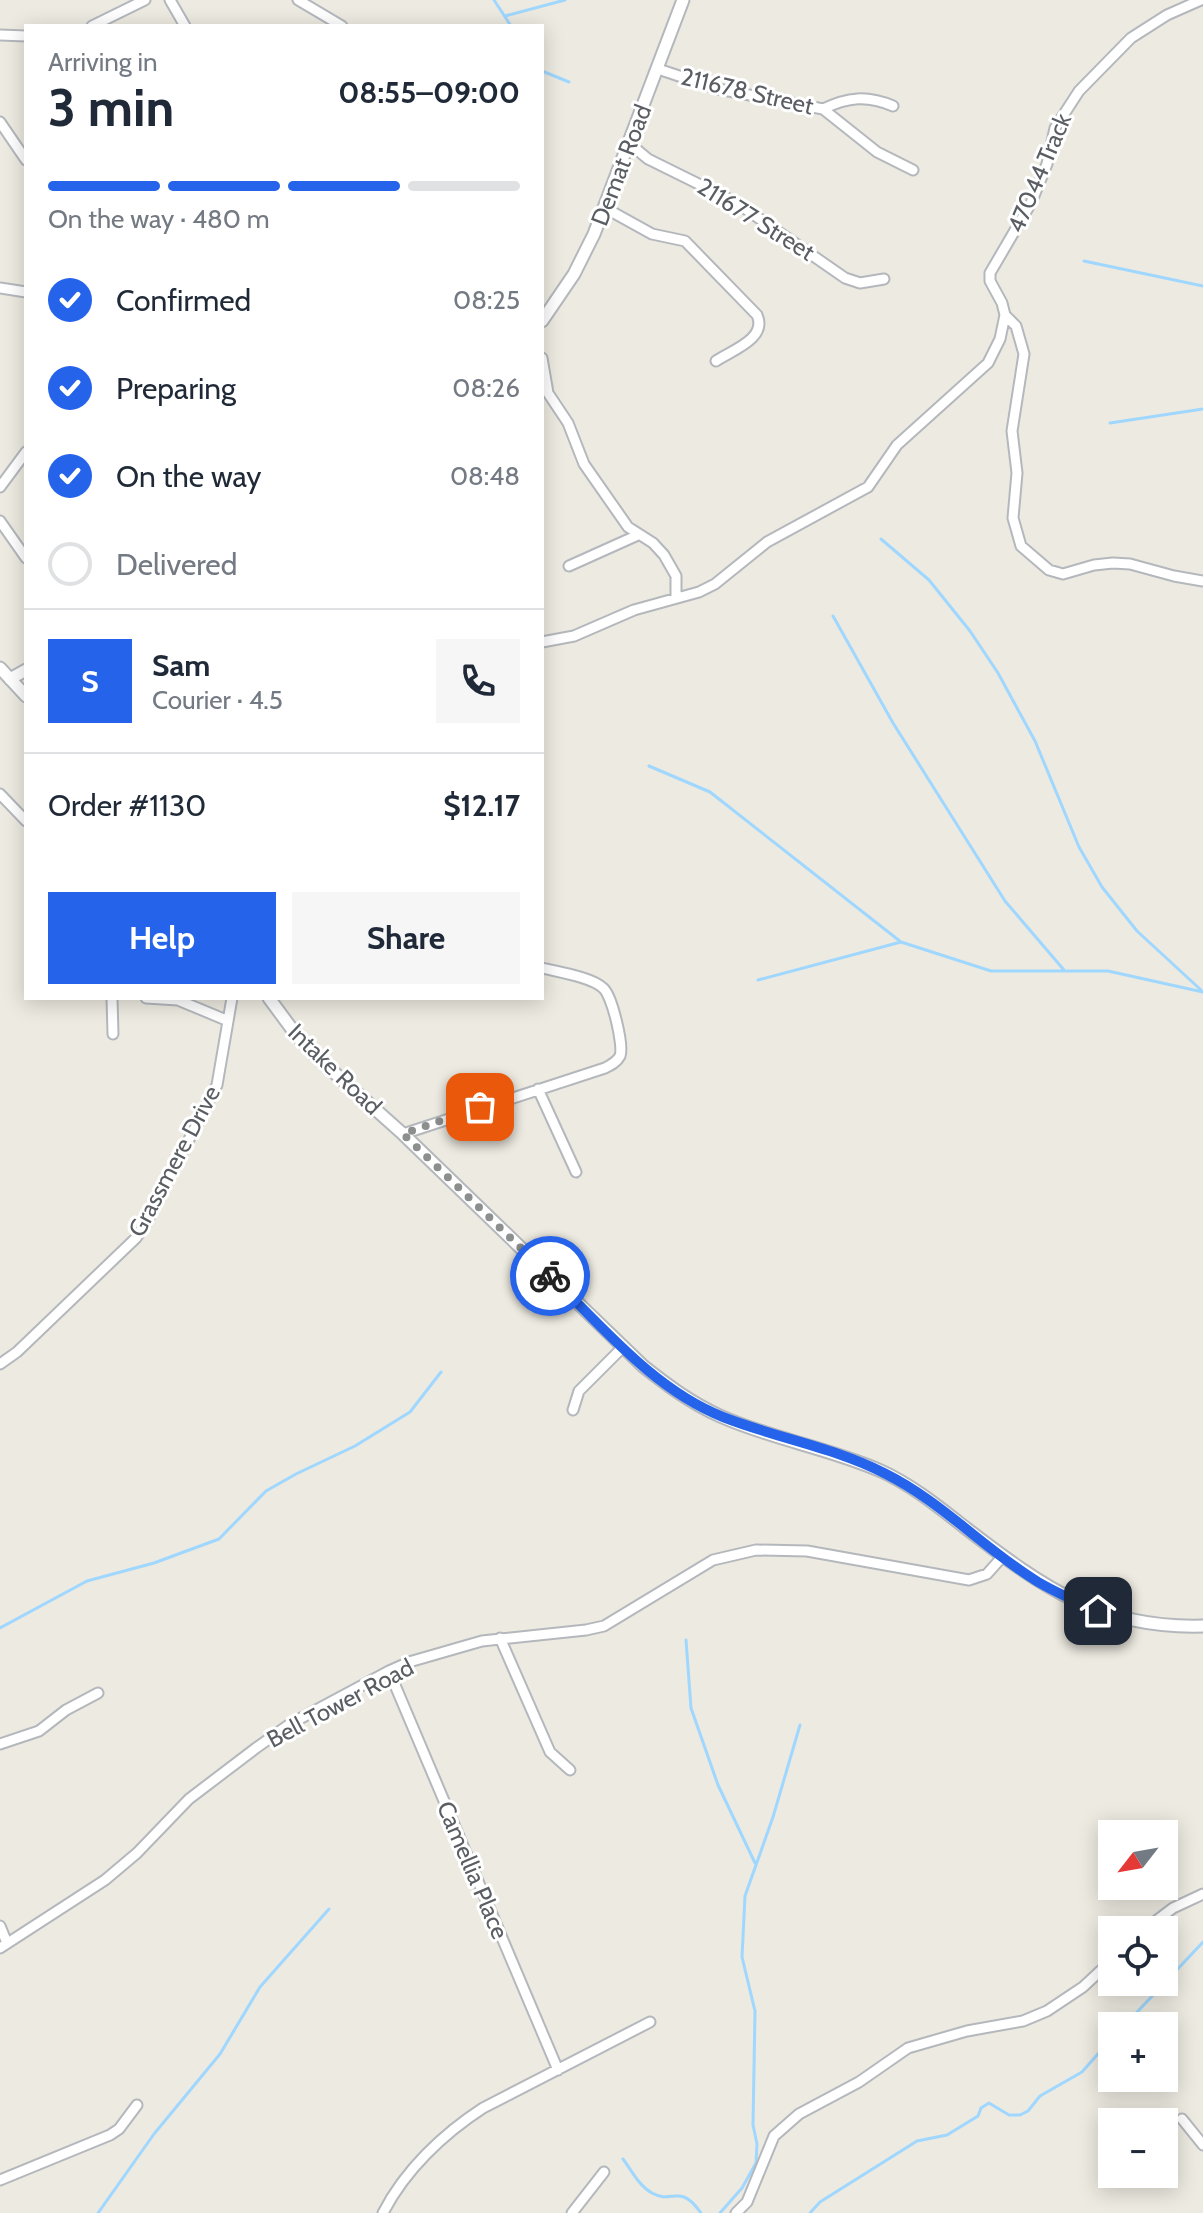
<!DOCTYPE html>
<meta charset="utf-8">
<style>
body{margin:0;font-family:Cabin,sans-serif;background:#f6f6f7;color:#1f2937;height:100vh;display:flex;flex-direction:column;font-size:30px;white-space:nowrap}
*{box-sizing:border-box;margin:0}
p{font-size:26px;color:#747a83}
.icon{flex:none;width:44px;height:44px;fill:none;stroke:currentColor;stroke-width:2;stroke-linecap:round;stroke-linejoin:round}
.map{position:relative;flex:1;overflow:hidden}
.details{position:absolute;left:24px;top:24px;width:520px;height:976px;display:flex;flex-direction:column;background:#fff;border-radius:0px;box-shadow:0 4px 20px #0003}
.details>*{flex:none}
.needle{width:52px;rotate:239deg}
.tools{position:absolute;left:1098px;top:1820px;display:grid;gap:16px}
.tools a{display:grid;place-items:center;width:80px;height:80px;border-radius:0px;background:#fff;box-shadow:0 4px 20px #0003;font-size:40px}
.pin{position:absolute;display:grid;place-items:center;width:68px;height:68px;color:#fff;margin:-34px;border-radius:16px;box-shadow:0 4px 12px #0006}
.courier{position:absolute;display:grid;place-items:center;width:80px;height:80px;margin:-40px;border:6px solid #2563eb;border-radius:50%;background:#fff;color:#222;box-shadow:0 2px 10px #0007}
.headline em{font-style:normal;font-weight:800}
.headline div{display:flex;flex-direction:column-reverse}
.headline{display:flex;align-items:center;justify-content:space-between;height:136px;padding:0 24px}
h1{font-size:52px;font-weight:800;line-height:60px}
.bar{display:grid;grid-template-columns:repeat(4,1fr);gap:12px 8px;align-content:center;height:96px;padding:0 24px}
.bar i{height:10px;border-radius:6px;background:#e0e1e3}
.bar .selected{background:#2563eb}
.bar p{grid-column:span 4}
.line{display:flex;align-items:center;gap:20px;padding:0 24px;border-top:2px solid #e0e1e3}
.line div{flex:1}
.round{display:grid;place-items:center;flex:none;width:84px;height:84px;border-radius:0px;background:#f6f6f7}
ol{padding:0 24px;list-style:none}
li{display:flex;align-items:center;gap:24px;height:88px}
li p{margin-inline-start:auto}
li .icon{padding:8px;border-radius:50%;background:#2563eb;color:#fff;stroke-width:4}
li:last-child{color:#747a83}
li i{width:44px;height:44px;border:4px solid #e0e1e3;border-radius:50%}
.action{display:flex;gap:16px;margin-top:auto;padding:16px 24px}
.action a{flex:1;height:92px;border-radius:0px;background:#2563eb;color:#fff;font-size:32px;font-weight:800;line-height:92px;text-align:center}
.action a+a{background:#f6f6f7;color:#1f2937}
.map>svg:first-child{display:block}
.lines{fill:none;stroke-linecap:round;stroke-linejoin:round}
.stream{stroke:#9fd7ff;stroke-width:3}
.minor-casing{stroke:#b4b8bc;stroke-width:13}
.tertiary-casing{stroke:#b4b8bc;stroke-width:15}
.minor{stroke:#fff;stroke-width:9}
.tertiary{stroke:#fff;stroke-width:11}
.done{stroke:#8d8f8f;stroke-width:8;stroke-dasharray:0 14.4}
.route{stroke:#2563eb;stroke-width:10}
.labels{text-anchor:middle;dominant-baseline:central;stroke-width:6;stroke-linejoin:round;paint-order:stroke}
.street-label{font-size:24px;fill:#5a5e63;stroke:#fff}
</style>
<div class="map">
<svg width="1203" height="2213" viewBox="0 0 1203 2213">
<rect width="100%" height="100%" fill="#edeae1"/>
<g class="lines">
<path class="stream" d="M494,0L511,26
M505,16L565,0
M542,71L569,82
M1084,261L1203,286
M1110,423L1203,409
M881,539L929,580L970,631L998,673L1035,741L1079,847L1102,887L1137,931L1201,990
M833,616L893,723L1005,901L1064,970
M649,766L710,792L901,942L991,971H1108L1203,992
M758,980L901,942
M0,1628L87,1581L154,1563L219,1539L266,1491L296,1474L355,1446L410,1412L441,1372
M686,1640L691,1708L718,1785L755,1863
M1124,2026L1203,1942
M623,2159C632,2171 639,2186 652,2193C673,2205 679,2182 701,2213
M98,2213L154,2134L220,2054L260,1987L329,1909
M720,2213L742,2188L756,2163L757,2144L753,2125L755,2011L742,1957L745,1896L773,1817L800,1725
M810,2213L820,2202L917,2141L947,2135L978,2116L981,2108L989,2103L1009,2115H1020L1028,2111L1040,2096L1082,2072L1112,2038"/>
<defs>
<path id="minor" d="M170,0L185,26
M298,0L342,26
M92,26L145,0
M0,35L26,36
M658,69L718,89L823,109L877,152L913,170
M823,109C848,97 867,95 893,106
M0,122L26,160
M630,144L648,159L737,203L845,278L860,283L884,279
M605,208L652,234L685,241L757,315C768,339 730,351 716,361
M0,288L26,292
M1005,315L1016,326L1024,354L1012,431L1017,473L1013,518L1021,546L1049,570L1063,574L1094,565L1113,563L1130,564L1174,576L1203,581
M542,358L548,393L568,423L584,464L628,527L653,543L664,555L676,576V598
M0,487L26,452
M0,521L26,558
M569,566L638,535
M542,642L574,636L634,610L699,592L715,584L767,542L868,487L897,445L988,363L1000,339L1005,315L1002,303L990,281V273L1031,203L1047,164L1055,128L1079,91L1131,38L1167,15L1201,0
M0,794L26,821
M112,998L113,1034
M146,998L178,1000L226,1020
M538,1089L576,1172
M403,1134L605,1068C611,1065 617,1062 620,1056C624,1046 612,995 603,988C592,977 558,972 542,968
M0,1364L17,1352L136,1238L144,1227L217,1085L232,998
M573,1410L579,1391L623,1347
M500,1638L550,1752L570,1770
M389,1671L558,2070
M0,1744L39,1731L66,1710L98,1693
M0,1926L7,1943
M1144,1930L1173,1908L1203,1894
M0,1948L105,1880L137,1853L189,1799L256,1748L290,1724L389,1671L409,1662L482,1641L586,1630L604,1626L713,1560L756,1550L807,1551L969,1580L987,1574L1003,1556
M1182,2119L1203,2145
M0,2180L110,2135L119,2129L137,2105
M383,2213C405,2170 443,2134 483,2108L650,2022
M572,2213L604,2172
M736,2213L747,2202L774,2136L799,2114L859,2082L908,2048L967,2031L1023,2021L1047,2011L1083,1987L1112,1960"/>
<path id="tertiary" d="M542,321L574,274L594,234L683,0
M0,668L26,696
M10,679L26,670
M269,998L297,1036L319,1059L403,1134L643,1366C667,1385 691,1403 720,1416C771,1439 829,1448 881,1471C912,1485 940,1508 967,1529C1044,1588 1101,1629 1203,1626"/>
</defs>
<use href="#minor" class="minor-casing"/>
<use href="#tertiary" class="tertiary-casing"/>
<use href="#minor" class="minor"/>
<use href="#tertiary" class="tertiary"/>
</g>
<g class="lines">
<path class="done" d="M480,1107L403,1134L550,1276"/>
<path class="route" d="M550,1276C602,1326 654,1390 723,1417C776,1438 833,1447 884,1473C941,1501 984,1549 1038,1582C1057,1593 1077,1602 1098,1611"/>
</g>
<g class="labels">
<g class="street-label">
<text transform="translate(747 91) rotate(13)">211678 Street</text>
<text transform="translate(621 165) rotate(-69)">Demat Road</text>
<text transform="translate(1039 173) rotate(-67)">47044 Track</text>
<text transform="translate(756 219) rotate(32)">211677 Street</text>
<text transform="translate(335 1069) rotate(44)">Intake Road</text>
<text transform="translate(174 1161) rotate(-62)">Grassmere Drive</text>
<text transform="translate(340 1703) rotate(-28)">Bell Tower Road</text>
<text transform="translate(473 1870) rotate(67)">Camellia Place</text>
</g>
</g>
</svg>
<div class="tools">
<a><svg class="needle" viewBox="-14 -14 28 28"><path d="M0-13l5 13h-10z" fill="#e53935"/><path d="M0 13l5-13h-10z" fill="#747a83"/></svg></a>
<a><svg class="icon" aria-label="locate" viewBox="0 0 24 24"><circle cx="12" cy="12" r="6"/><path d="M12 2v4M12 18v4M2 12h4M18 12h4"/></svg></a>
<a>+</a>
<a>−</a>
</div>
<div class="pin" style="left:480px;top:1107px;background:#ea580c"><svg class="icon" aria-label="bag" viewBox="0 0 24 24"><path d="M5 8h14l-1 12H6zM9 8a3 3 0 0 1 6 0"/></svg></div>
<div class="pin" style="left:1098px;top:1611px;background:#1f2937"><svg class="icon" aria-label="home" viewBox="0 0 24 24"><path d="M3 11l9-7 9 7M6 9v11h12V9"/></svg></div>
<div class="courier" style="left:550px;top:1276px"><svg class="icon" aria-label="bike" viewBox="0 0 24 24"><circle cx="6" cy="16" r="4"/><circle cx="18" cy="16" r="4"/><path d="M6 16l4-8h5l3 8M10 8l3 8H6M13 5h3"/></svg></div>
<section class="details">
<div class="headline"><div><h1>3 min</h1><p>Arriving in</p></div><em>08:55–09:00</em></div>
<div class="bar"><i class="selected"></i><i class="selected"></i><i class="selected"></i><i></i><p>On the way · 480 m</p></div>
<ol>
<li><svg class="icon" aria-label="check" viewBox="0 0 24 24"><path d="M5 12l5 5 9-10"/></svg>Confirmed<p>08:25</p></li>
<li><svg class="icon" aria-label="check" viewBox="0 0 24 24"><path d="M5 12l5 5 9-10"/></svg>Preparing<p>08:26</p></li>
<li><svg class="icon" aria-label="check" viewBox="0 0 24 24"><path d="M5 12l5 5 9-10"/></svg>On the way<p>08:48</p></li>
<li><i></i>Delivered</li>
</ol>
<div class="line" style="height:144px"><b class="round" style="background:#2563eb;color:#fff">S</b><div><b>Sam</b><p>Courier · 4.5</p></div><a class="round"><svg class="icon" aria-label="phone" viewBox="0 0 24 24"><path d="M5 4h4l2 5-3 2q2 4 5 5l2-3 5 2v4C11 20 4 13 5 4z"/></svg></a></div>
<div class="line" style="height:104px"><div>Order #1130</div><b>$12.17</b></div>
<div class="action"><a>Help</a><a>Share</a></div>
</section>
</div>
